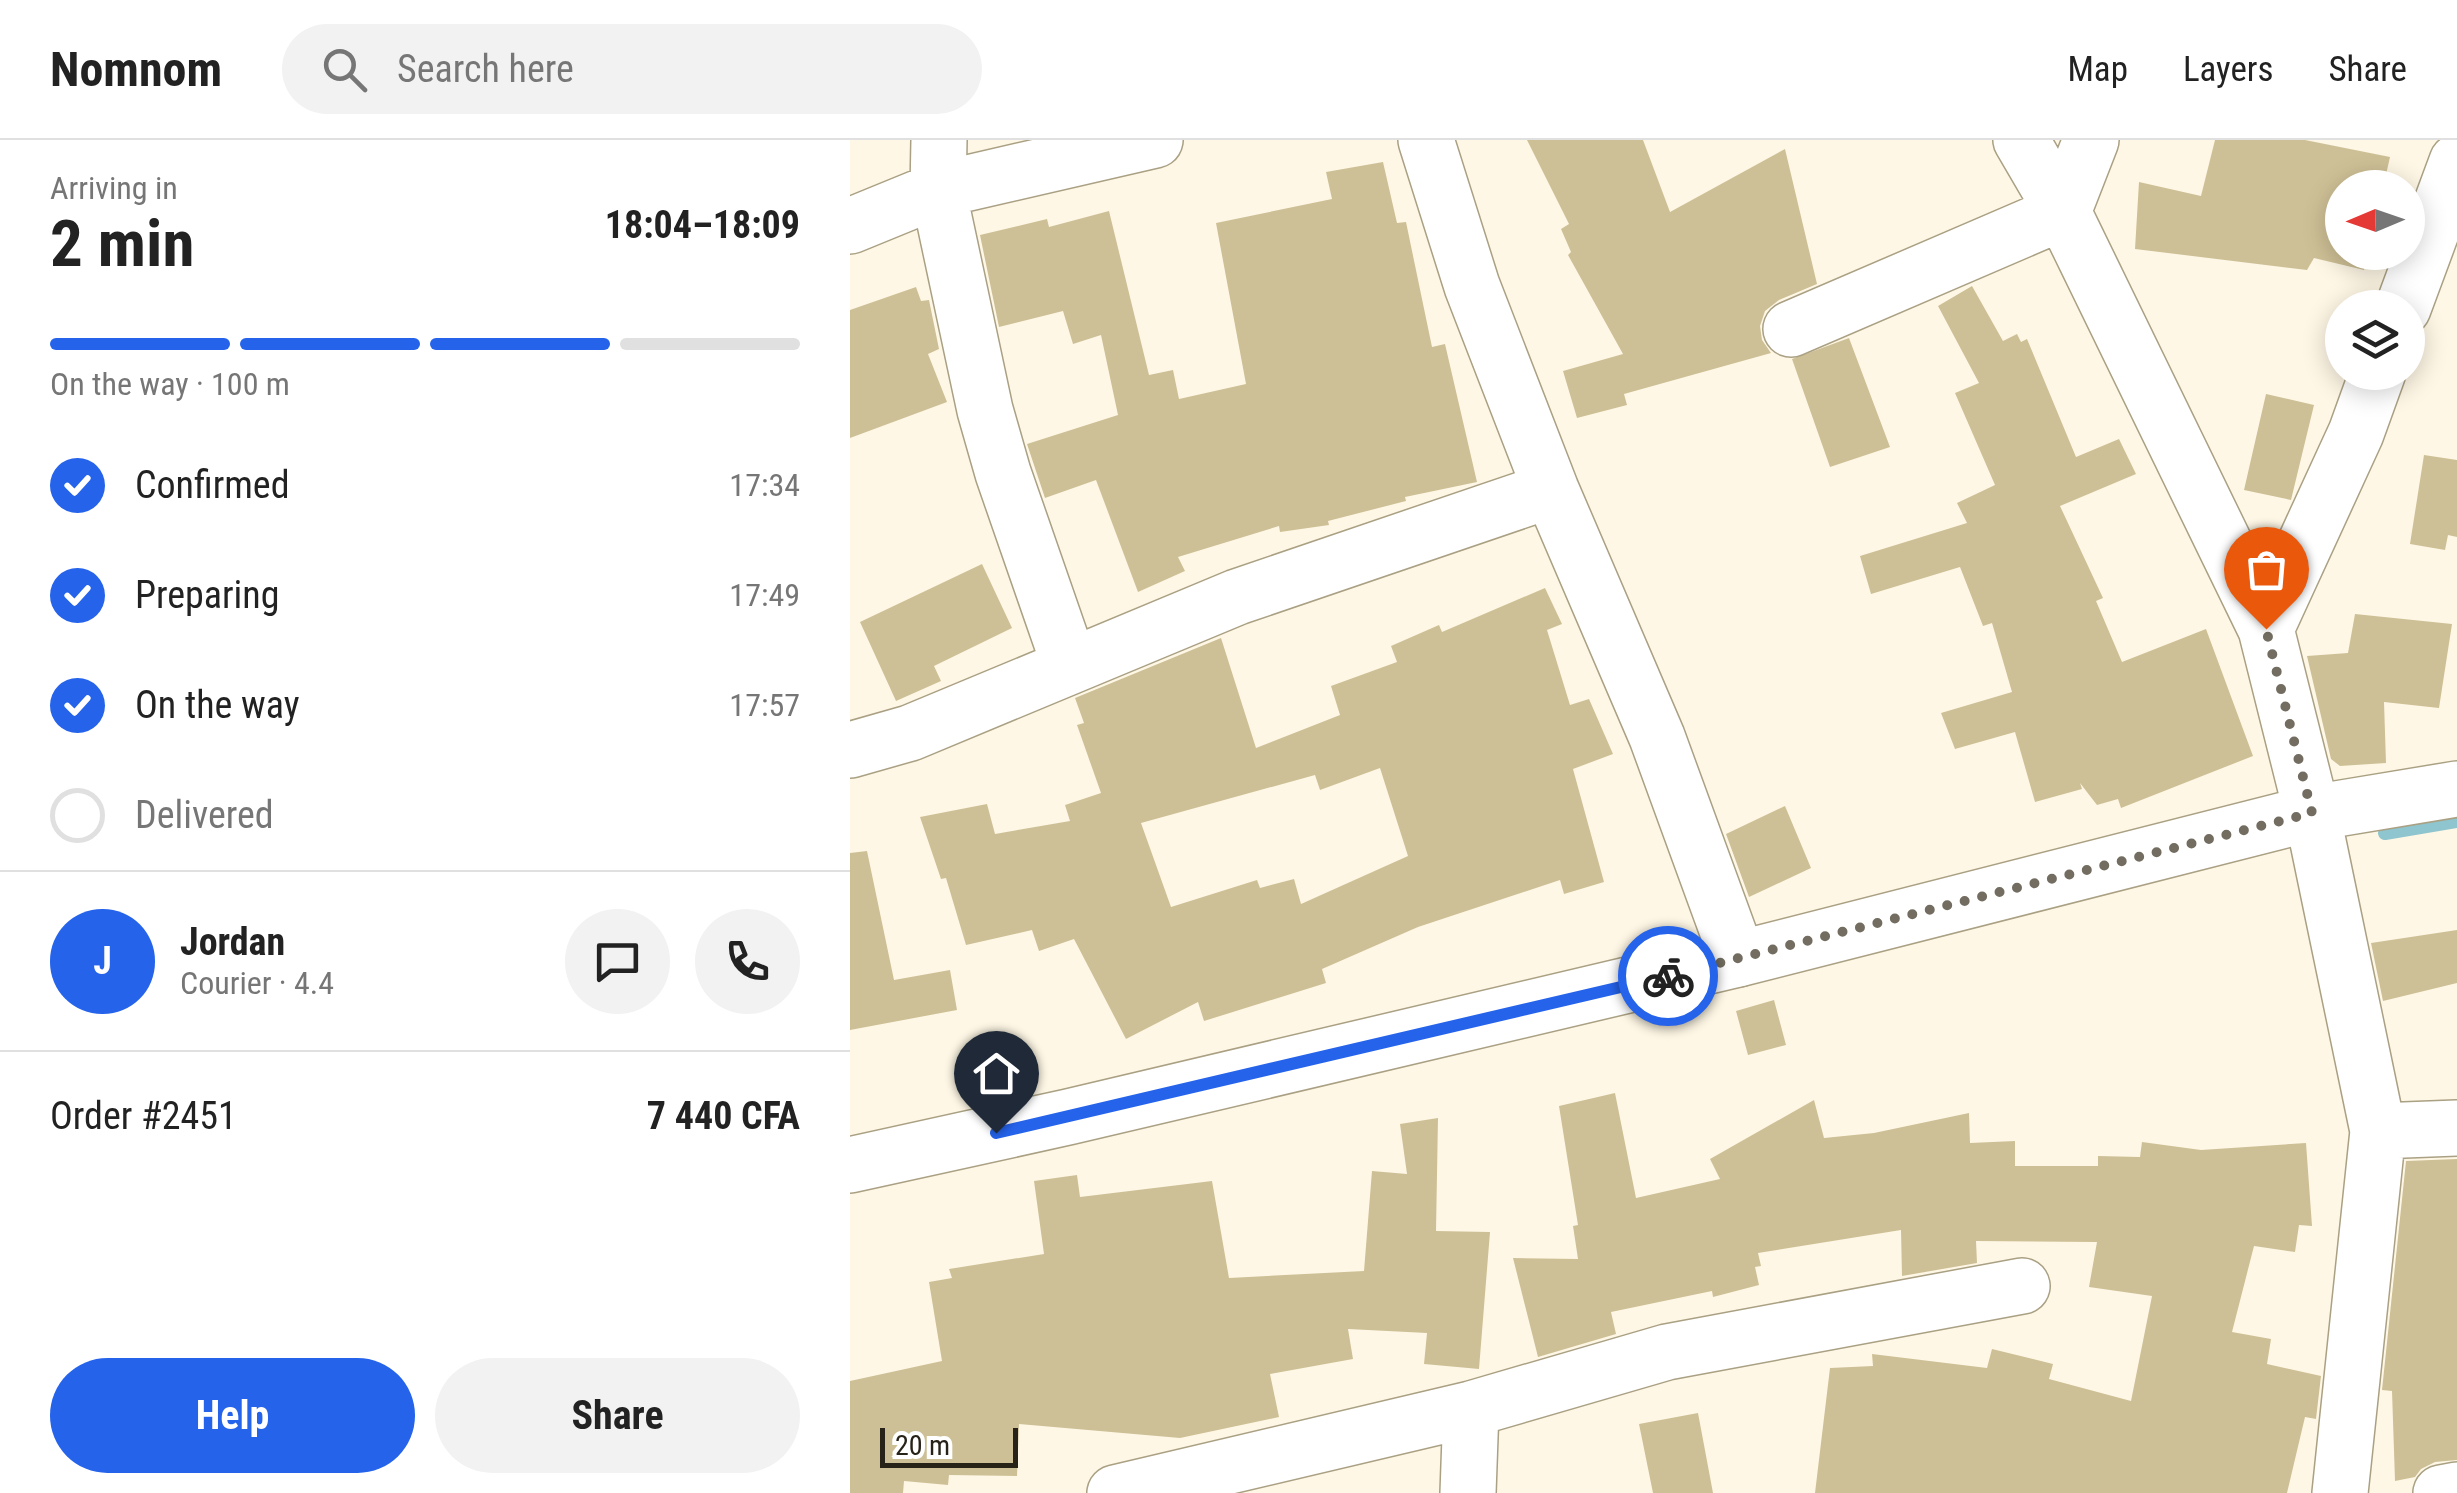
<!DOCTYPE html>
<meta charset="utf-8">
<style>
body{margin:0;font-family:"Roboto Condensed",sans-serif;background:#f2f2f2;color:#222;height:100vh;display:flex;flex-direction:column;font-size:38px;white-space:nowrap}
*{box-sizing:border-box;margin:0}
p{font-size:32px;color:#767676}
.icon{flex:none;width:55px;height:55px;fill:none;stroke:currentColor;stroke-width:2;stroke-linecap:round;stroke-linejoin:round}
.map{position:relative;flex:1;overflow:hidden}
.panel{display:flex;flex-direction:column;background:#fff;width:850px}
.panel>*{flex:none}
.needle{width:65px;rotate:268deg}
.fabs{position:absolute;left:1475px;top:30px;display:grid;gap:20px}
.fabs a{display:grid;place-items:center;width:100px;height:100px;border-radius:50%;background:#fff;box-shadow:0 5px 25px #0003;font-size:50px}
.scale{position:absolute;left:30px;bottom:25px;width:138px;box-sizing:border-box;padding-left:10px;border:5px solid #272318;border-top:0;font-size:28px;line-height:35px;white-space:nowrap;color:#272318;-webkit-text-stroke:8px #fff;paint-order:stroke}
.pin{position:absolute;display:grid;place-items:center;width:85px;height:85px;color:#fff;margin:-102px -42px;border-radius:50% 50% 50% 0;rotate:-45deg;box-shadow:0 0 10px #0007}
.pin .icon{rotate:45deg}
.courier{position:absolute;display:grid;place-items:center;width:100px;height:100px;margin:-50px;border:8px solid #2563eb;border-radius:50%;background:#fff;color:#222;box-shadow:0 2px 12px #0007}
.head em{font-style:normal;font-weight:700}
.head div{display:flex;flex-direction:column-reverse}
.head{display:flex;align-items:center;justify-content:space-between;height:170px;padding:0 50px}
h1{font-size:65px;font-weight:700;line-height:75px}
.bar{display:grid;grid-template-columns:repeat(4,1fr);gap:15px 10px;align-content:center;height:120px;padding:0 50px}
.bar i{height:12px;border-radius:8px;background:#e0e0e0}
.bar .active{background:#2563eb}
.bar p{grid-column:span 4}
.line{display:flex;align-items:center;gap:25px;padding:0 50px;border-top:2px solid #e0e0e0}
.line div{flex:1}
.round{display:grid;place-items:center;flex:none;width:105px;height:105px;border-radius:52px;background:#f2f2f2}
ol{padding:0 50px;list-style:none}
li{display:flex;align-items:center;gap:30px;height:110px}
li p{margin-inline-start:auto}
li .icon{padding:10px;border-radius:50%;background:#2563eb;color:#fff;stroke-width:4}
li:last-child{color:#767676}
li i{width:55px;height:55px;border:5px solid #e0e0e0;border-radius:50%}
.primary-button{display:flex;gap:20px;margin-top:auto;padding:20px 50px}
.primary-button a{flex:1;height:115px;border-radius:60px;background:#2563eb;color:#fff;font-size:40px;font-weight:700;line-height:115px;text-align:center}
.primary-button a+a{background:#f2f2f2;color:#222}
header{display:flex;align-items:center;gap:60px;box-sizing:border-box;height:140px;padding:0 50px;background:#fff;border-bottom:2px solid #e0e0e0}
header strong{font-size:48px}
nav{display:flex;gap:55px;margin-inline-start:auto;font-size:35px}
.search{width:700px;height:90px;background:#f2f2f2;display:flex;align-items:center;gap:25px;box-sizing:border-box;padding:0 35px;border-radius:55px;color:#767676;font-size:38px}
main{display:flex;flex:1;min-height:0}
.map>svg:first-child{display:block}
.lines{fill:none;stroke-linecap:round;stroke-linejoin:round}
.stream{stroke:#8fc5ce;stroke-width:14}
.building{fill:#cec096;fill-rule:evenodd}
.street-casing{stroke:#aaa083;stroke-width:58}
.secondary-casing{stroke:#aaa083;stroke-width:58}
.street{stroke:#fff;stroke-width:55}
.secondary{stroke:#fff;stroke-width:55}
.done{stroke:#726d60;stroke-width:10;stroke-dasharray:0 18}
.route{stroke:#2563eb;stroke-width:12}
</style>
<header>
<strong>Nomnom</strong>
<div class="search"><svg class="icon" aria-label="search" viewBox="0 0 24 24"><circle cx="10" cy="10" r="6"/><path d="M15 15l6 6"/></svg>Search here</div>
<nav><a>Map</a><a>Layers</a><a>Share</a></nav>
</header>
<main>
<section class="panel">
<div class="head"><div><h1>2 min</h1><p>Arriving in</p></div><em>18:04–18:09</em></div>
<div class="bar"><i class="active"></i><i class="active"></i><i class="active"></i><i></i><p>On the way · 100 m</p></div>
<ol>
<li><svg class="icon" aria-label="check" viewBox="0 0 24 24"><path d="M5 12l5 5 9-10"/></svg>Confirmed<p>17:34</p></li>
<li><svg class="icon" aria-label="check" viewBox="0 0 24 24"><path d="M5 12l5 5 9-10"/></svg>Preparing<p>17:49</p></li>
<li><svg class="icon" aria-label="check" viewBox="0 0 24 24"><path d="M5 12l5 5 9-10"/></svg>On the way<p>17:57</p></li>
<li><i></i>Delivered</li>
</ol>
<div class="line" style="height:180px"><b class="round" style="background:#2563eb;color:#fff">J</b><div><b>Jordan</b><p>Courier · 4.4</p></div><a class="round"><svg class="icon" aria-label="chat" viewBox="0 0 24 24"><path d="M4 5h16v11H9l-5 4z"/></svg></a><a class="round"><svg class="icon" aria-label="phone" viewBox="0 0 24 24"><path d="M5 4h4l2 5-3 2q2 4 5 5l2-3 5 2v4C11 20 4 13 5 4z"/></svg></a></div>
<div class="line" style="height:130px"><div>Order #2451</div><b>7 440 CFA</b></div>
<div class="primary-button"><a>Help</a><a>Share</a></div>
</section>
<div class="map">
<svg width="1607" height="1353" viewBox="0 0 1607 1353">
<rect width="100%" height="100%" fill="#fef7e5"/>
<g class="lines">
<path class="stream" d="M1535,693L1607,681"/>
</g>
<path class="building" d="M677,0H793L820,72L935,9L967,144L929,160L915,171L910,186L912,200L921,213L774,254L777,265L727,278L713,231L773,214L718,115L721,112L711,89L719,84Z
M1365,0H1455L1540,17L1533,48H1492V112H1518L1514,130L1464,118L1457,130L1285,109L1289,42L1351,56Z
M533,22L547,83L556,82L582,207L595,204L627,342L555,357L556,361L478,381L479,385L430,392L429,386L328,417L335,431L288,452L246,340L195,358L177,304L268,275L251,195L223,204L213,171L149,187L130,95L197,79L199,87L259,71L299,235L323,230L329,259L396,244L366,83L482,59L476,32Z
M1122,146L1153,201L1167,194L1171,202L1177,199L1226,317L1269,299L1286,334L1210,366L1253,458L1246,461L1272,522L1356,489L1403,616L1271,668L1268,659L1247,665L1230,643L1232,649L1185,662L1165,592L1105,609L1091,573L1162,552L1142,483L1133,486L1110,427L1021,454L1010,416L1117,383L1107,363L1145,345L1105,253L1129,243L1088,166Z
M66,147L71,161L79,160L89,209L78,214L97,262L0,298V170Z
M999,198L1040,307L980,327L942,219Z
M1416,254L1464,265L1441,360L1394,350Z
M1574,315L1607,320V397L1598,395L1595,410L1560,404Z
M132,424L162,488L84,526L91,541L46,561L10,482Z
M695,448L712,484L697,490L720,565L739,559L763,614L723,629L754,742L714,754L710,740L568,787L472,829L476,843L354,881L348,862L276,899L224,799L189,811L182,790L116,805L96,738L91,739L70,677L137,664L145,694L220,681L215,665L251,653L227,585L234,583L225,558L371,498L406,608L490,575L481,546L547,522L541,506L589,485L592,492ZM530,628L558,716L451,764L444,739L410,748L407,740L321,767L291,683L465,635L470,650Z
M1505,474L1602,484L1589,568L1534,562L1536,623L1490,626L1481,619L1457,516L1498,513Z
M935,666L961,728L899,757L876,694Z
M17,711L44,840L100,830L107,870L0,890V713Z
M1607,790V843L1533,861L1521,803Z
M924,860L936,905L898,915L886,871Z
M765,953L786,1058L870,1039L860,1019L964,960L974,998L1024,993L1119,973L1120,1003L1165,1001V1026H1248V1016L1290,1017L1292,1002L1351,1010L1456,1003L1462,1086L1449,1085L1445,1112L1404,1106L1382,1192L1421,1199L1417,1224L1471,1236L1466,1279L1455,1277L1437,1353H965L980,1228L1023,1226L1022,1214L1137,1228L1142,1209L1203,1224L1199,1239L1281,1261L1302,1156L1239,1147L1247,1102L1126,1101L1127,1123L1052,1136L1051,1090L908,1113L911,1126L905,1127L909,1145L863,1157L862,1151L761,1172L766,1194L688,1217L663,1118L728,1119L723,1086L728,1085L709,966Z
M588,978L586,1091L640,1092L629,1229L574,1224L577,1193L498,1189L503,1219L420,1234L429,1277L330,1298L169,1284L167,1336L99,1335L98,1345L54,1341L53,1353H0V1241L92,1221L79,1142L102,1138L99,1129L194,1114L184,1041L227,1035L230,1057L362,1041L379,1138L514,1131L522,1031L557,1034L550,984Z
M1607,1019V1320L1585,1322L1571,1329L1565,1337L1545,1341L1542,1251L1532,1250L1556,1021Z
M848,1273L863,1353H803L789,1284Z"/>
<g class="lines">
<defs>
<path id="street" d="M89,0L88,50L135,270L153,333L220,526
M576,0L622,146L701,350L807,597L888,819
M1171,0L1213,72L1416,489L1462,673L1528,991L1490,1353
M0,86L88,50L305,0
M1553,168L1607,22
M941,189L1213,72L1241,0
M1416,489L1506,293L1528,232
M0,610L60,593L387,457L701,350
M1528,991L1607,988
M265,1353L621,1269L817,1212L1172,1146
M618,1353L621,1269
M1591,1353L1607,1350"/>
<path id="secondary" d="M0,1025L218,977L888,819L1462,673L1607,649"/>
</defs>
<use href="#street" class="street-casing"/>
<use href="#secondary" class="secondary-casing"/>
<use href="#street" class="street"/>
<use href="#secondary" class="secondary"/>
</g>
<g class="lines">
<path class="done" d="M818,836L1462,673L1416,489"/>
<path class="route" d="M146,993L818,836"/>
</g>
</svg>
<div class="fabs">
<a><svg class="needle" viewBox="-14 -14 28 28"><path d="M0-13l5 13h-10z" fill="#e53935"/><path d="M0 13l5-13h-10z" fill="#767676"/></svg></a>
<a><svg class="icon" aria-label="layers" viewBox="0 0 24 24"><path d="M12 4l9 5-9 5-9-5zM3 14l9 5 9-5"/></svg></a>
</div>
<div class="scale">20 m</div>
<div class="pin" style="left:1416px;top:489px;background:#ea580c"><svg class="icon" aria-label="bag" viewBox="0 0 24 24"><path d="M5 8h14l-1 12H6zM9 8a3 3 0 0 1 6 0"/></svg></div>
<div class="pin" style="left:146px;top:993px;background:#1f2937"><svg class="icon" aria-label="home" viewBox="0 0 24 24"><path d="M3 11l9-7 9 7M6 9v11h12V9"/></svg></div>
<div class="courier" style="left:818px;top:836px"><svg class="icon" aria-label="bike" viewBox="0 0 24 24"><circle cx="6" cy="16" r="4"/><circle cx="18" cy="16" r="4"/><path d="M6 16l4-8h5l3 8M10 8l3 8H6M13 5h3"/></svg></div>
</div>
</main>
